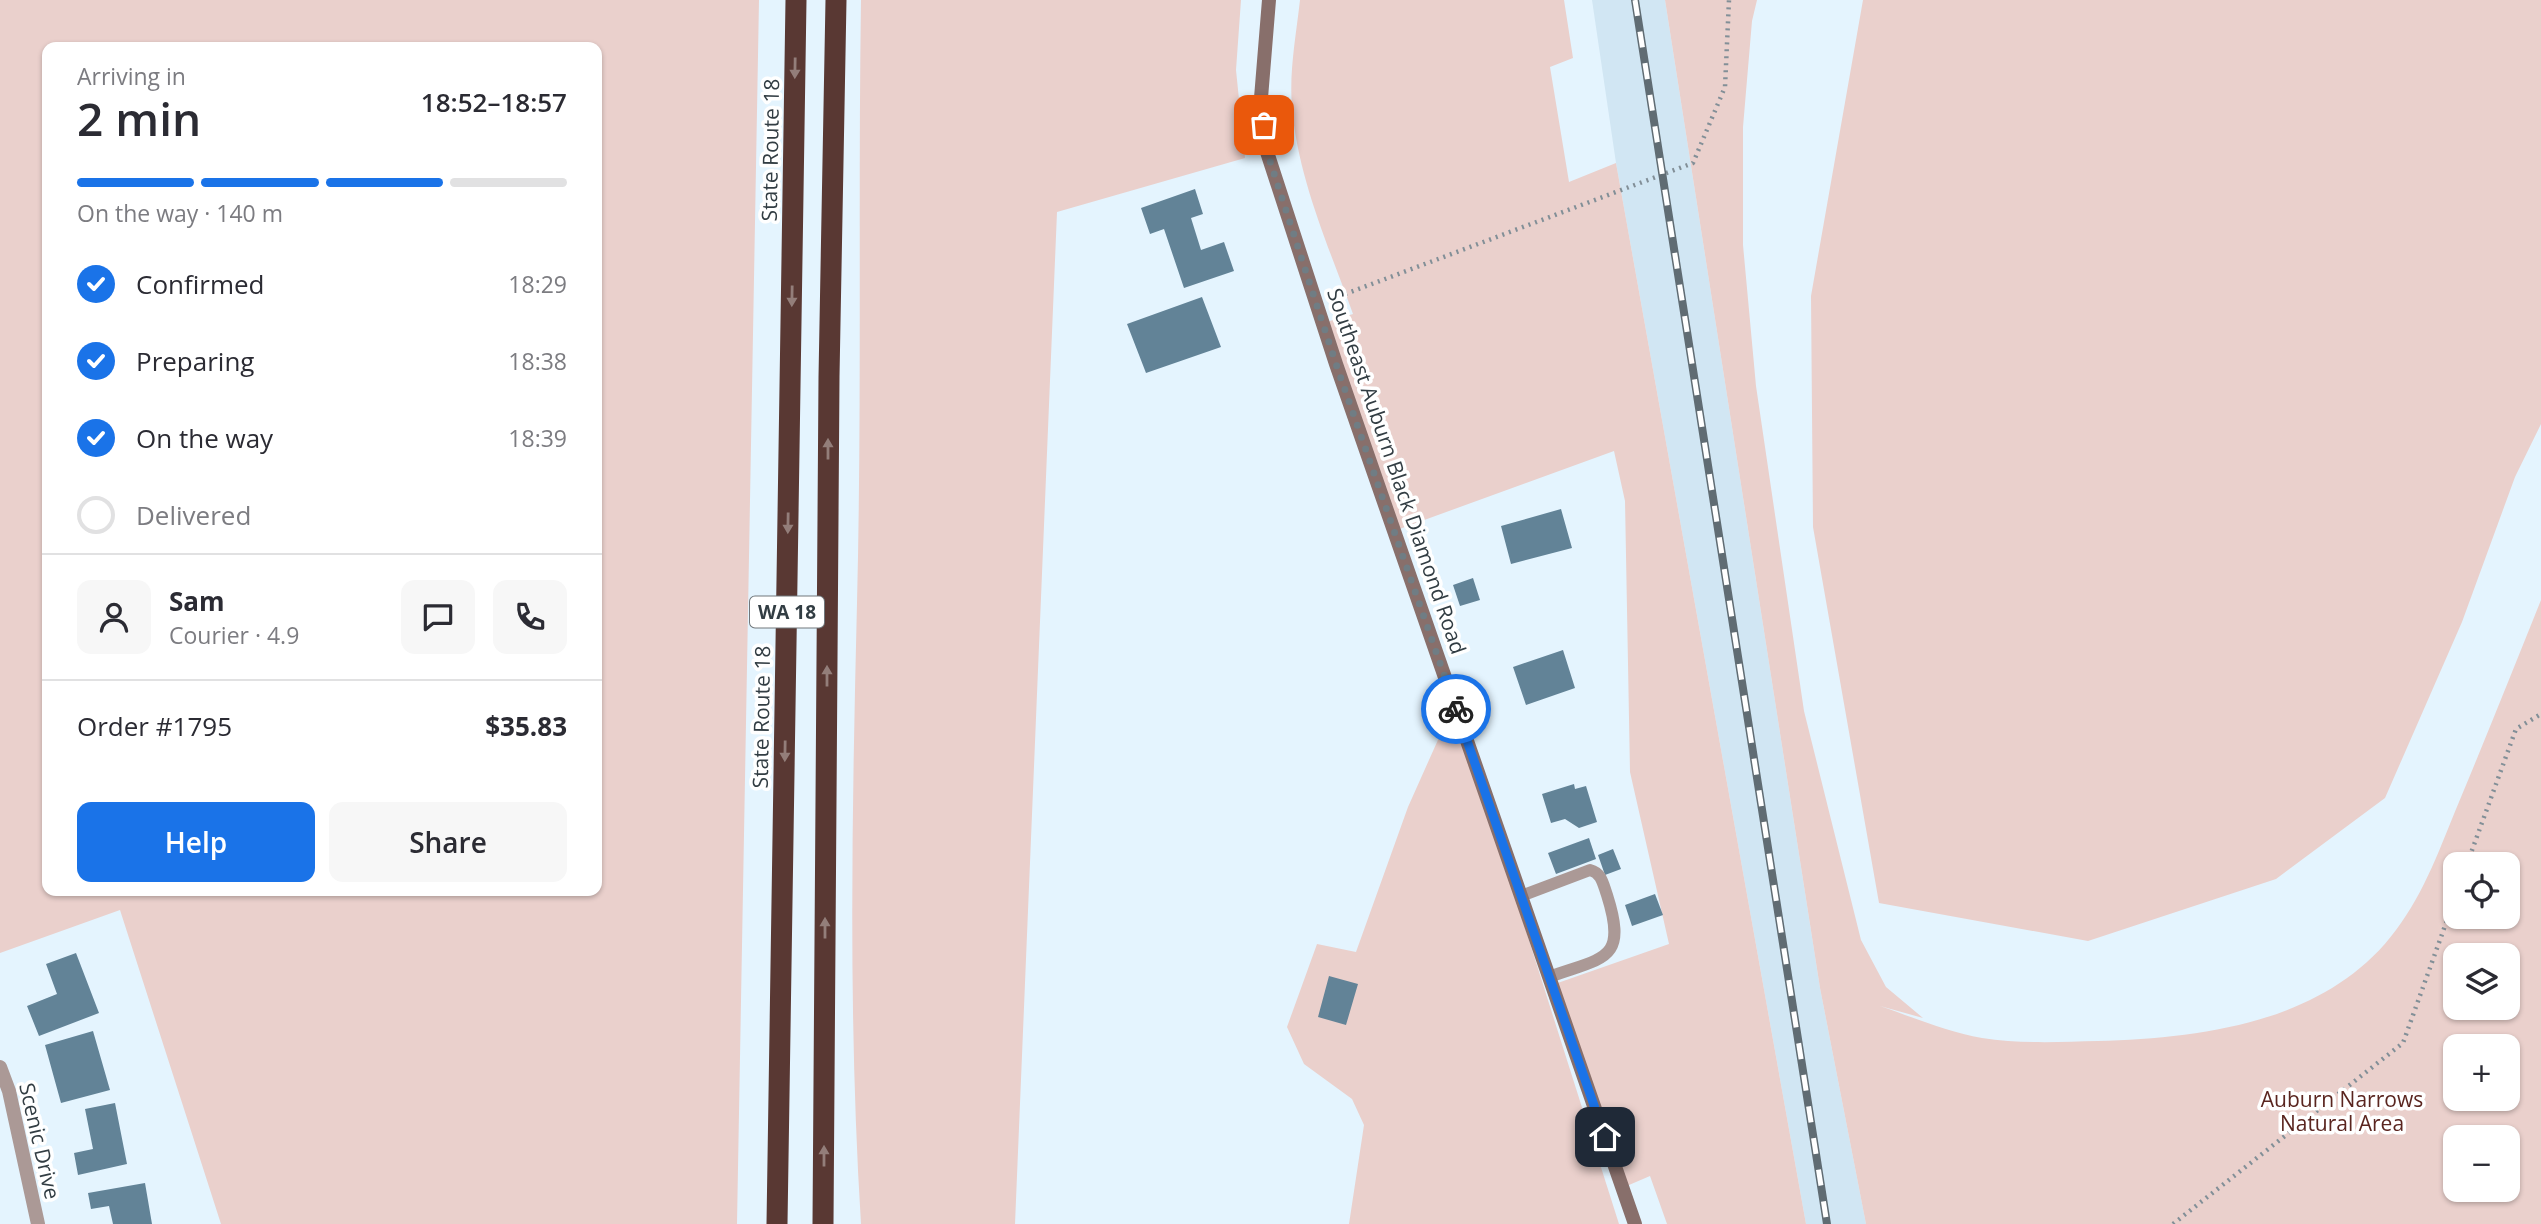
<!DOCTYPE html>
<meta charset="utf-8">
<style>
body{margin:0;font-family:"Open Sans",sans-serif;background:#f7f7f7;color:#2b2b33;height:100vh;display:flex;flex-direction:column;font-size:26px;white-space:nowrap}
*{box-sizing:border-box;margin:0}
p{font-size:23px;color:#7c7c81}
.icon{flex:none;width:38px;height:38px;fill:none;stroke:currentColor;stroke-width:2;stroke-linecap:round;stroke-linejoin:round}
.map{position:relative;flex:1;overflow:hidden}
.details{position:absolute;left:42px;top:42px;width:560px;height:854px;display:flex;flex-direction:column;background:#fff;border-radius:14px;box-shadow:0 2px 5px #0004}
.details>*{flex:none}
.fabs{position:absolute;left:2443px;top:852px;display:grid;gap:14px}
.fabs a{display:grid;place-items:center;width:77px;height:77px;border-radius:14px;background:#fff;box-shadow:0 2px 5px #0004;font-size:35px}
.pin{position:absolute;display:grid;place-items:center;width:60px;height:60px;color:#fff;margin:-30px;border-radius:14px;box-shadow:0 4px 10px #0006}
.courier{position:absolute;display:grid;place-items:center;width:70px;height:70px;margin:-35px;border:5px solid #1a73e8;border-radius:50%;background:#fff;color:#222;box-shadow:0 2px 9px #0007}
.head em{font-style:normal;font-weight:600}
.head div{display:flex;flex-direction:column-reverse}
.head{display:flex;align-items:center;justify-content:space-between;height:119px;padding:0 35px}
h1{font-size:46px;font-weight:600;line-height:52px}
.bar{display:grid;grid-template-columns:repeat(4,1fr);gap:10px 7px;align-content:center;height:84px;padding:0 35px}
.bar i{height:9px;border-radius:5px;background:#e1e1e2}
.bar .on{background:#1a73e8}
.bar p{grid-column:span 4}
.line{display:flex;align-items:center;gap:18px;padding:0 35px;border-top:2px solid #e1e1e2}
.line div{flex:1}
.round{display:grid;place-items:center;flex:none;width:74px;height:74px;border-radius:14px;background:#f7f7f7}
ol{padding:0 35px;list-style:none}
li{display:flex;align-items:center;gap:21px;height:77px}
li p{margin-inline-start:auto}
li .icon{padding:7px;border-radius:50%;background:#1a73e8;color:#fff;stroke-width:4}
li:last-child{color:#7c7c81}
li i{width:38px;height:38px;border:4px solid #e1e1e2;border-radius:50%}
.action{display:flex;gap:14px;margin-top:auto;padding:14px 35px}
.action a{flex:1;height:80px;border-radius:14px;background:#1a73e8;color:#fff;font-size:28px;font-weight:600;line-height:80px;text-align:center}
.action a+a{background:#f7f7f7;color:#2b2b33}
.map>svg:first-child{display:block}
.built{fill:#d1e6f3}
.green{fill:#ead0cc;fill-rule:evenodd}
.building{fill:#628397}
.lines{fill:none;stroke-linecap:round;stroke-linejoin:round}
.path{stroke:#828f97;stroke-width:4.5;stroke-dasharray:2 5;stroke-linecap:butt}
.lane{stroke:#ab9996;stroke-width:12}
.street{stroke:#ab9996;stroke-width:14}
.secondary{stroke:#886f6b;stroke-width:14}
.highway{stroke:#593833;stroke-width:21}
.rail-casing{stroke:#606c73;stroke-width:8}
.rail{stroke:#fff;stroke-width:5;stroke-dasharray:16;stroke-linecap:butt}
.oneway{fill:#937e7a}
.done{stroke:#707d84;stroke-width:7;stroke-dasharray:0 12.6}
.route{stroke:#1a73e8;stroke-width:9}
.labels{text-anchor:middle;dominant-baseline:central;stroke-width:7;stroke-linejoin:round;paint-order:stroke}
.shield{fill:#fff;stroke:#70777b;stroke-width:2}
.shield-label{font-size:19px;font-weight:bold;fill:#323d43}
.street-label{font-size:21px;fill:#323d43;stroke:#fff}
.park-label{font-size:21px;fill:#5a251f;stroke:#fff}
</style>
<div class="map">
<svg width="2541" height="1224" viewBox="0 0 2541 1224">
<rect width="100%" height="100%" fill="#e4f4fe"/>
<path class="built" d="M1592,0H1665L1820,988L1866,1224H1806L1616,163Z"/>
<path class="green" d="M0,0H759L737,1224H221L120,910L0,953ZM47,47H597V891H47Z
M861,0H1241L1236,70L1245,158L1057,212L1015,1224H861C848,1017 852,810 857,603C862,402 858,201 861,0Z
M1300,0H1564L1573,58L1550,67L1569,182L1616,163L1806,1224H1667L1650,1176L1622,1188L1552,985L1669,944L1630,772L1625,501L1614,451L1394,531L1323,323L1353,314C1329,247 1298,179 1292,107C1289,72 1296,36 1300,0Z
M1665,0H1757L1752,21L1743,127V245L1756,386L1804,711L1861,940L1886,987L1923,1018L1880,1006C1912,1017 1948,1032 1982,1038C2020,1044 2060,1042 2098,1041C2204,1038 2328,1022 2396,930C2425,892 2441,845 2459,802C2487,735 2514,667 2541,600V1224H1866L1820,988ZM2455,864H2508V917H2455ZM2455,956H2508V1008H2455ZM2455,1046H2508V1099H2455ZM2455,1138H2508V1190H2455Z
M1863,0H2541V424L2515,477L2462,622L2385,798L2276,879L2088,941L1879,903L1813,527L1811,296Z
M1454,704L1619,1224H1349L1364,1125L1352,1099L1304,1064L1287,1027L1317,944L1356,952L1408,807Z"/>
<path class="building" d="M1195,189L1203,214L1191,218L1201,250L1224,242L1234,271L1184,288L1164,229L1150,234L1141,208Z
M1202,297L1221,347L1146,373L1127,324Z
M1561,509L1572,548L1511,564L1501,526Z
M1473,578L1480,600L1460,606L1453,585Z
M1563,650L1575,688L1526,705L1513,667Z
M1574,784L1575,789L1586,786L1597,822L1579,828L1565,819L1551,823L1542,794Z
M1589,838L1596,859L1556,874L1548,853Z
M1613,849L1621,869L1605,875L1598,855Z
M1655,894L1663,915L1632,926L1625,905Z
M76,953L99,1013L39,1036L27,1006L57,994L46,964Z
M1329,976L1358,984L1346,1025L1318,1017Z
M93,1031L110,1090L61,1103L45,1045Z
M115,1103L127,1164L78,1175L74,1153L93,1149L85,1109Z
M145,1183L152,1224H113L109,1206L91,1209L88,1193Z"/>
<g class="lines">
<path class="path" d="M1332,299L1693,163L1725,87L1729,0
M2467,864L2516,729L2541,714
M2173,1224L2403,1043L2455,898"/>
<path class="lane" d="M1521,896L1590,870C1602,873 1603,884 1607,895C1628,961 1604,957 1549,977"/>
<path class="street" d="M0,1067L9,1091L38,1224"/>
<path class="secondary" d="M1269,0L1261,98L1267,152L1336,364L1635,1224"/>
<path class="highway" d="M777,1224L796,0
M823,1224L829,377L836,0"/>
<defs>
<path id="rail" d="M1635,0L1827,1224"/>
</defs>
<use href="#rail" class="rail-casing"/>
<use href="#rail" class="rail"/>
</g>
<defs><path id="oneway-solid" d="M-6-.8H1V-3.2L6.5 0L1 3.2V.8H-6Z" transform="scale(1.75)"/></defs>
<g class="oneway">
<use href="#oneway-solid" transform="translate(795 68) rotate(91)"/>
<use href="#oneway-solid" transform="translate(792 296) rotate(91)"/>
<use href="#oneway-solid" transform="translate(828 449) rotate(-90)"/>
<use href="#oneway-solid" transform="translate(788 523) rotate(91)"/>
<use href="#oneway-solid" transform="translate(827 676) rotate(-90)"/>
<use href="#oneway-solid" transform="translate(785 751) rotate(91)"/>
<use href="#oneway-solid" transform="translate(825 928) rotate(-90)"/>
<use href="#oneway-solid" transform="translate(824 1156) rotate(-90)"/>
</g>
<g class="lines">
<path class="done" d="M1264,125L1267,152L1336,364L1456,709"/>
<path class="route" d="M1456,709L1605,1137"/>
</g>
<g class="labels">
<rect class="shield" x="750" y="596.5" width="74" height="31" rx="5"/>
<g class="shield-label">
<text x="787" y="612">WA 18</text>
</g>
<g class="street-label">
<text transform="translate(770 150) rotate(-89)">State Route 18</text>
<text transform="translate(1397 471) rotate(71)">Southeast Auburn Black Diamond Road</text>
<text transform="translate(761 717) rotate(-89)">State Route 18</text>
<text transform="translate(40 1141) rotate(77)">Scenic Drive</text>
</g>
<g class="park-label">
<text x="2342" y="1099">Auburn Narrows<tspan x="2342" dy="24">Natural Area</tspan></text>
</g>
</g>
</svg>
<div class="fabs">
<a><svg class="icon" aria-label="locate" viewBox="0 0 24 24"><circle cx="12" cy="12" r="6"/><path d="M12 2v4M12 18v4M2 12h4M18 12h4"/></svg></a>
<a><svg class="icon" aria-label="layers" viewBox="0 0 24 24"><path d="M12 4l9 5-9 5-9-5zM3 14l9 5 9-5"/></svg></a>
<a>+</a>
<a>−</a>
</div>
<div class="pin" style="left:1264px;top:125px;background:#ea580c"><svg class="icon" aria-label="bag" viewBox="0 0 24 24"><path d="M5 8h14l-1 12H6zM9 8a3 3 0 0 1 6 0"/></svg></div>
<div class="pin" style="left:1605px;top:1137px;background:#1f2937"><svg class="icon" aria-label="home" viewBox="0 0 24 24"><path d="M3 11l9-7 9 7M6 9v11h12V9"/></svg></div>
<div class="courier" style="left:1456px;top:709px"><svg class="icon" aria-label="bike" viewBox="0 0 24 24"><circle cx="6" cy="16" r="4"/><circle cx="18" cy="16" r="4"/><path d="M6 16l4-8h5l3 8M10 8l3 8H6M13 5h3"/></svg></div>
<section class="details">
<div class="head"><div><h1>2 min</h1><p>Arriving in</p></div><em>18:52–18:57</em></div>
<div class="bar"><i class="on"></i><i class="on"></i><i class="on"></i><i></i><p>On the way · 140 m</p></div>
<ol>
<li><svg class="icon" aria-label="check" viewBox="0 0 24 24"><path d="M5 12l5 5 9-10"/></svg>Confirmed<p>18:29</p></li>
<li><svg class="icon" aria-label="check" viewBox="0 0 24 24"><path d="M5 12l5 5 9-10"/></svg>Preparing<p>18:38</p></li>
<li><svg class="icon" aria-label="check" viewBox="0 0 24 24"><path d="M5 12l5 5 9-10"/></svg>On the way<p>18:39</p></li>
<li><i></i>Delivered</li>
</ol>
<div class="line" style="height:126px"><a class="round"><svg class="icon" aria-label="person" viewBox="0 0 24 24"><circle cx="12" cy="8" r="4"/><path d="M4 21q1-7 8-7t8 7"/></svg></a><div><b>Sam</b><p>Courier · 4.9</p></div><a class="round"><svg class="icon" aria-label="chat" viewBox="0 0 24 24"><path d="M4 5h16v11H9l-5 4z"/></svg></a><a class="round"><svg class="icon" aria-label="phone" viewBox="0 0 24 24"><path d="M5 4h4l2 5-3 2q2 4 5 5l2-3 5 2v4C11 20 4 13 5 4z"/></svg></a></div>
<div class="line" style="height:91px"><div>Order #1795</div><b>$35.83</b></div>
<div class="action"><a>Help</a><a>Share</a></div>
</section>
</div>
